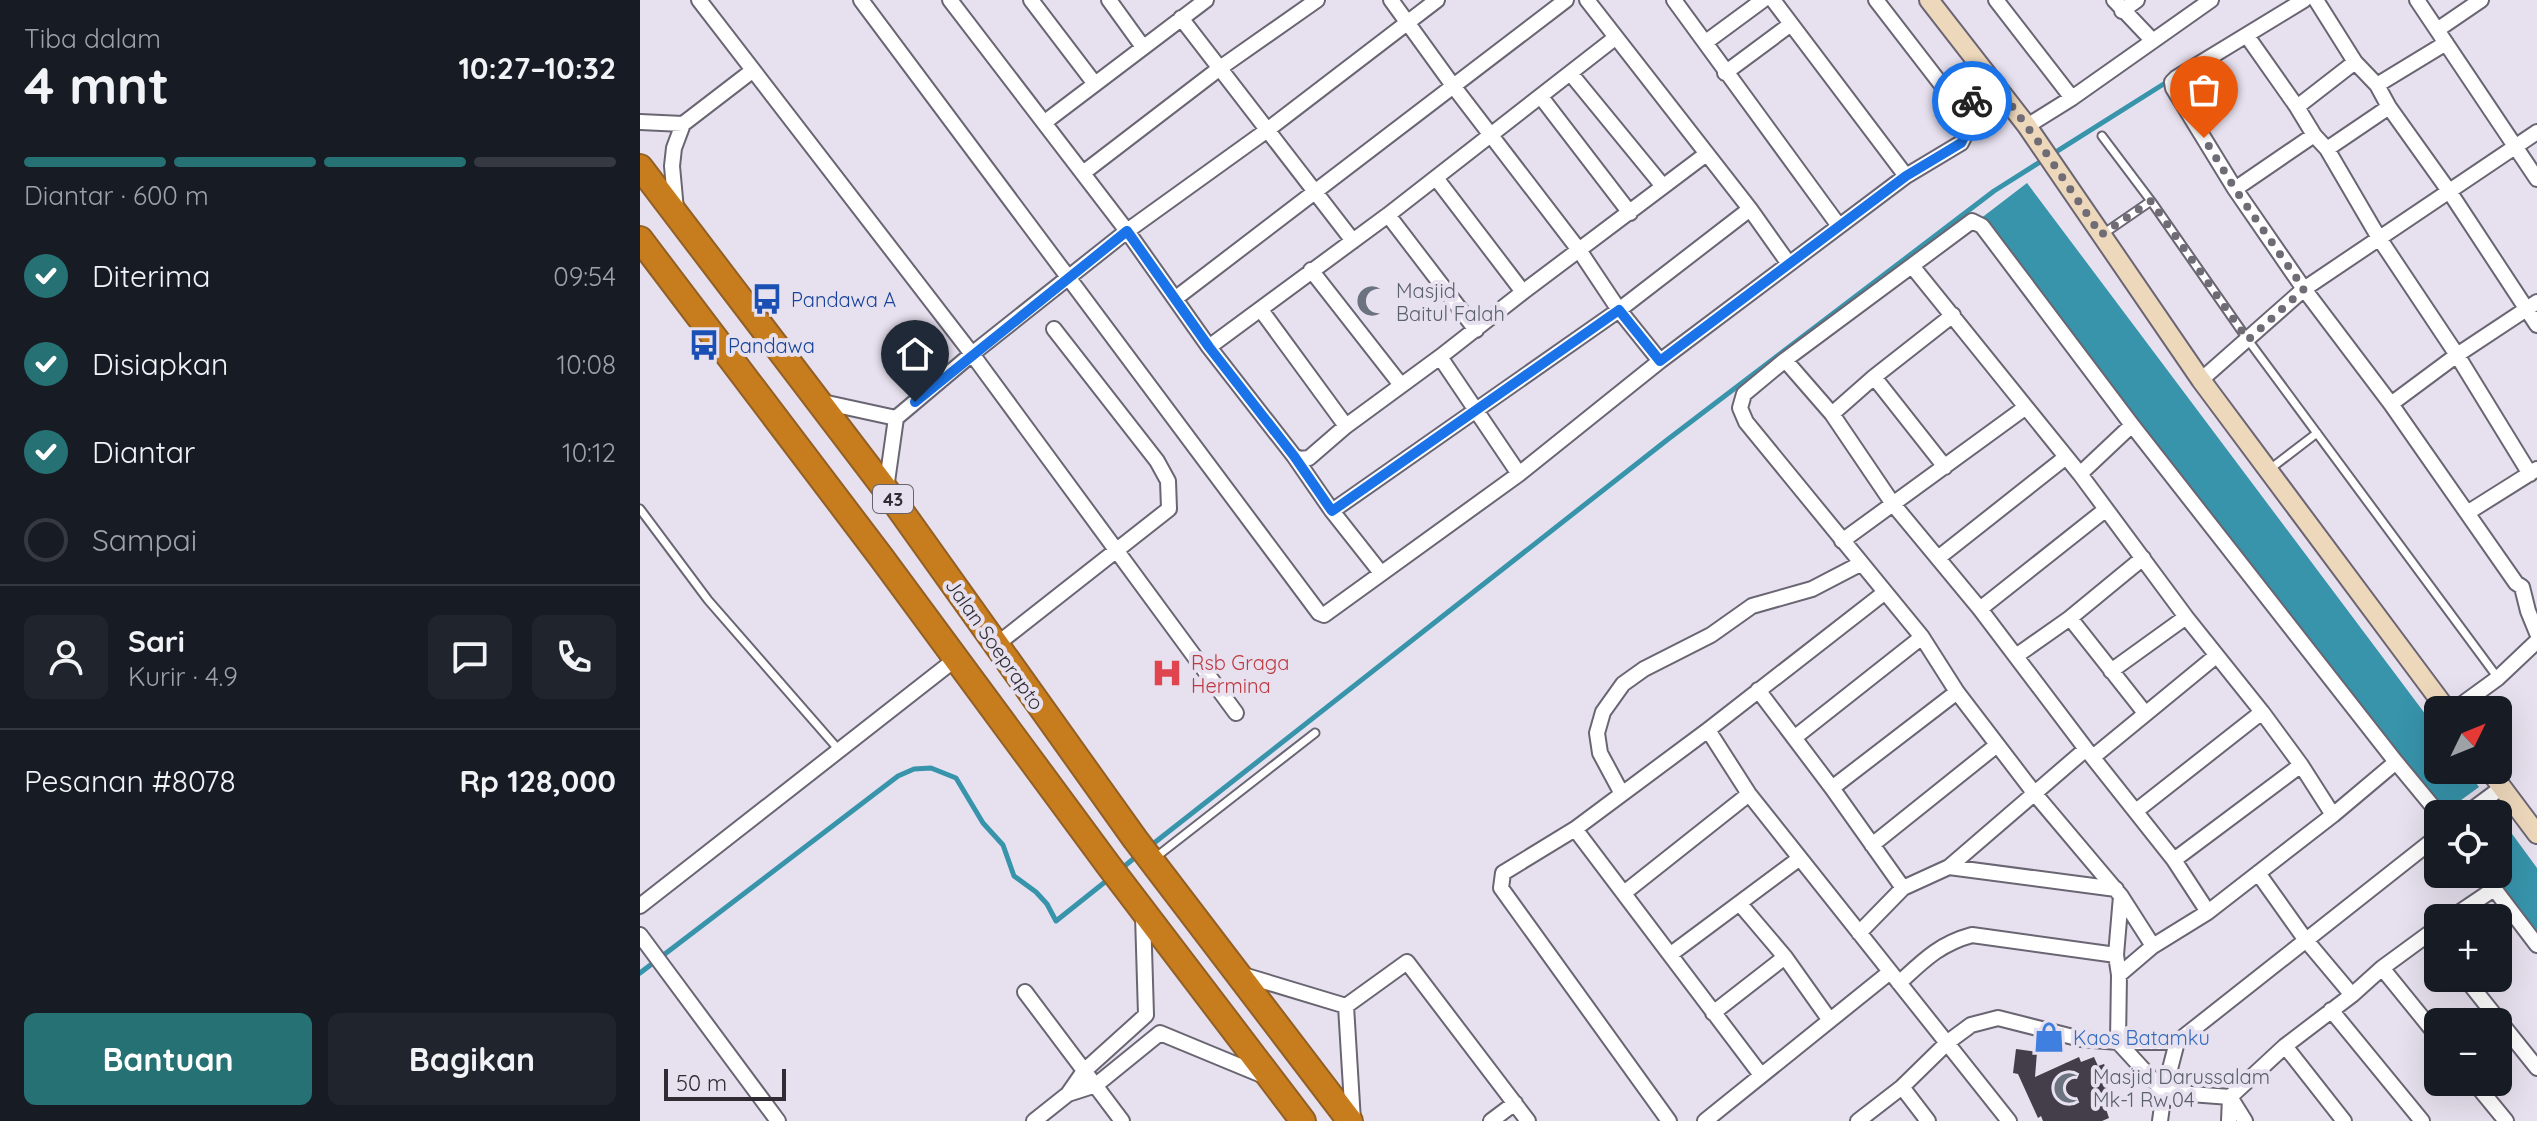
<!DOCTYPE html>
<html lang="id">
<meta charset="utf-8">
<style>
body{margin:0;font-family:Quicksand,sans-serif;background:#20242c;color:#f1f3f6;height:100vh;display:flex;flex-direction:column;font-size:30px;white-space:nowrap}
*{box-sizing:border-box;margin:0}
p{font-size:26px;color:#9ea1a6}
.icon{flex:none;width:44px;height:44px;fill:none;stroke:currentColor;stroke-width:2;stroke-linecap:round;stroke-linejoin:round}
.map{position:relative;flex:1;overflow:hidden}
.drawer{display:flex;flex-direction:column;background:#171b24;width:640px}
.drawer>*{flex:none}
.needle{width:52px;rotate:47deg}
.fabs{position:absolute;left:1784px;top:696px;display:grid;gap:16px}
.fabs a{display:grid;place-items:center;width:88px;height:88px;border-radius:12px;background:#171b24;box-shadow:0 8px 32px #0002;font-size:40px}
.scale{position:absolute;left:24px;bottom:20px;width:122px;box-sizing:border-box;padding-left:8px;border:4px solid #2f2d33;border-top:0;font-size:22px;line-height:28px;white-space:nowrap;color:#2f2d33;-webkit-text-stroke:6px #e7e1ef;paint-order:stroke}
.pin{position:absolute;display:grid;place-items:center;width:68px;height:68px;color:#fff;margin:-82px -34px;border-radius:50% 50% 50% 0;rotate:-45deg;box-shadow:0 0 8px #0007}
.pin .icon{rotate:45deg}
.courier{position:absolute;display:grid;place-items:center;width:80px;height:80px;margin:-40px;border:6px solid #1a73e8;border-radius:50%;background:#fff;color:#222;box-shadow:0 2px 10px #0007}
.head em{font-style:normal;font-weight:800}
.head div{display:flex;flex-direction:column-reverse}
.head{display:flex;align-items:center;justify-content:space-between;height:136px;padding:0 24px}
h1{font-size:52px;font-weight:800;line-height:60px}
.bar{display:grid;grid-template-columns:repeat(4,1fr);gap:12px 8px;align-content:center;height:96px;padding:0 24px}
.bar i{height:10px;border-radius:6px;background:#363941}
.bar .selected{background:#267173}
.bar p{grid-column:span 4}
.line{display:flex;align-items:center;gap:20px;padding:0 24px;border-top:2px solid #363941}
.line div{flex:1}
.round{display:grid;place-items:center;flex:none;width:84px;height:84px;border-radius:12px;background:#20242c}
ol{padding:0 24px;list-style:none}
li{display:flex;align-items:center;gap:24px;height:88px}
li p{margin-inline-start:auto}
li .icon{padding:8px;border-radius:50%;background:#267173;color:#fff;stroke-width:4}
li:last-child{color:#9ea1a6}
li i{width:44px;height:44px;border:4px solid #363941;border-radius:50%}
.action{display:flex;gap:16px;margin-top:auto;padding:16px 24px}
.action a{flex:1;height:92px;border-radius:12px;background:#267173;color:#fff;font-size:32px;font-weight:800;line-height:92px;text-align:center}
.action a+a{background:#20242c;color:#f1f3f6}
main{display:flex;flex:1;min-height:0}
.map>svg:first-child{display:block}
.water{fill:#3794ab}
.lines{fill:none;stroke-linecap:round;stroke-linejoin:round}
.stream{stroke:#3794ab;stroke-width:5}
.building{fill:#433e49}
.lane-casing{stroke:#6a6572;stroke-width:11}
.street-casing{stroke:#6a6572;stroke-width:18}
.secondary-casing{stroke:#6a6572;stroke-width:22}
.highway-casing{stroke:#926025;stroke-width:28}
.lane{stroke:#fff;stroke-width:7}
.street{stroke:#fff;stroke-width:14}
.secondary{stroke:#eed8bc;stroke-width:18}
.highway{stroke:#c77c1e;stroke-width:24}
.done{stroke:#6f6c75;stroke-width:8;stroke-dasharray:0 14.4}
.route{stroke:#1a73e8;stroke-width:10}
.labels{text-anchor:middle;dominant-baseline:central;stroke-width:8;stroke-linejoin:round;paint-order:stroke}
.shield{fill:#e7e1ef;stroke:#66636b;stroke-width:2}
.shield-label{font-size:18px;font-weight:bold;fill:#2f2d33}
.worship-label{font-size:20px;fill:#5b616d;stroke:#e7e1ef;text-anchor:start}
.transit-label{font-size:20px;fill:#164399;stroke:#e7e1ef;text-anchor:start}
.street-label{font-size:20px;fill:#2f2d33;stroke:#e7e1ef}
.health-label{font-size:20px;fill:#be3a42;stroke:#e7e1ef;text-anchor:start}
.shop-label{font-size:20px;fill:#366cbe;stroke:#e7e1ef;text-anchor:start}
</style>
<main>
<section class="drawer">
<div class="head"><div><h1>4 mnt</h1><p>Tiba dalam</p></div><em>10:27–10:32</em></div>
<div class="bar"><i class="selected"></i><i class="selected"></i><i class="selected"></i><i></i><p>Diantar · 600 m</p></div>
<ol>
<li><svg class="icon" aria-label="check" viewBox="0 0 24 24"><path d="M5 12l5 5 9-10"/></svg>Diterima<p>09:54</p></li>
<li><svg class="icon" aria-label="check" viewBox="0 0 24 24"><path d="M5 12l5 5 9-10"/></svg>Disiapkan<p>10:08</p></li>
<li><svg class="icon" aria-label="check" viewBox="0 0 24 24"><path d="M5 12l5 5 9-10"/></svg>Diantar<p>10:12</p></li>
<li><i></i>Sampai</li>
</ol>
<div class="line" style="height:144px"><a class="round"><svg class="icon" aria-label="person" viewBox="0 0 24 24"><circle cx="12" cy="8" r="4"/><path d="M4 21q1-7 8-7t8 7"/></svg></a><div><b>Sari</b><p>Kurir · 4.9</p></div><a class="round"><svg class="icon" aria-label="chat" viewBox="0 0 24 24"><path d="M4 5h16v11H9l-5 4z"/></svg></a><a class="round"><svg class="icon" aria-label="phone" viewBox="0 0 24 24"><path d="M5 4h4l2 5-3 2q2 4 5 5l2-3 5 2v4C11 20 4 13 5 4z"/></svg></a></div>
<div class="line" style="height:104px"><div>Pesanan #8078</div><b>Rp 128,000</b></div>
<div class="action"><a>Bantuan</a><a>Bagikan</a></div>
</section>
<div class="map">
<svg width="1897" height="1121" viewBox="0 0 1897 1121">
<rect width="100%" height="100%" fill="#e7e1ef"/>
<path class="water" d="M1387,183L1798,731V770H1827L1839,787L1802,814L1340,219Z
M1859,816L1897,868V941L1846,874H1858Z"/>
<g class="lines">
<path class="stream" d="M509,847L1027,440L1354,191L1530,80
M481,869L498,855
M0,973L258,776L274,769L291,768L316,778L343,823L363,845L374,876L396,892L407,904L416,921L470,878"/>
</g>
<path class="building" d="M1376,1049L1397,1052L1395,1077L1439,1057L1441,1062L1454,1057L1458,1066L1464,1064L1473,1084L1467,1086L1475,1105L1466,1109L1469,1118L1462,1121H1403L1401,1116L1398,1118L1378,1074L1373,1073Z"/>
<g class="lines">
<defs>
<path id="lane" d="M1462,136L1511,201L1608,340L1858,678
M1463,234L1511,201
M1630,469L1677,433
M0,509L68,600L199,750
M516,857L675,733"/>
<path id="street" d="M59,0L332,354L596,713
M221,0L679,613L684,615L879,474L1020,361L1266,176L1321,143L1327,131L1314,101L1236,0
M310,0L487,231L569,347L654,456L659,459L669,458L706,426L800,357L883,292L1065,155
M391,0L455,84
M469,0L503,47
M751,0L814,87L939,250L979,310L1020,361
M947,0L1110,209L1149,264
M1034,0L1199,226
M1133,0L1266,176
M1356,0L1432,98
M1474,0L1512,40
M1664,0L1536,78L1532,82L1533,88L1595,189L1664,289L1751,404L1876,583L1882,587L1888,611L1897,633
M1676,0L1715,62L1737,85L1749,107L1809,191L1897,325
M1777,0L1897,179
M1482,11L1497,0
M541,18L713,241
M1797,30L1841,0
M1607,36L1657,107L1674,135L1687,149L1739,238L1817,355L1890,474
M1066,42L1123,0
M1085,73L1151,24
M931,74L1022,185
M1737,85L1806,43
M901,97L990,213
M1314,101H1368
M1657,107L1715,62
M0,122L43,124
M405,122L566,0
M1387,126L1432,98L1571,0
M1687,149L1749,107
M443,173L580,68L677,0
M796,178L883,292
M1595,189L1674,135
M36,210L32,166L34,148L43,124L112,71
M748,215L836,330
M1272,266L1440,474L1546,617L1622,712L1661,765L1693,815
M671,270L761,385
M536,298L926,0
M621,310L706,426
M569,347L748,215L975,38
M800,357L879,474
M1145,360L1192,414L1253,504L1340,609L1446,749L1534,860L1568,912
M1234,377L1305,467
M1561,380L1664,289L1897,132
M178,401L256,418
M1751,404L1817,355L1897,302
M1192,414L1234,377L1313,315
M654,456L692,511L741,573
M1440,474L1492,425
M246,489L256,418L332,354L487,231L626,131L797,0
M692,511L979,310L1110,209
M1827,513L1897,469
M1202,541L1386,407
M1298,558L1426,457
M1340,609L1465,510
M1430,618L1505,713
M356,645L529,509L528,481L517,461L414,329
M1376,656L1430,618L1503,558
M1471,671L1546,617
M1118,690L1192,788L1263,888
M1814,710L1858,678L1897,641
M1068,730L1109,794L1369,1121
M1154,738L1282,637
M1453,757L1576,656
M1192,788L1317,692
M982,794L960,753L957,733L963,712L983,684L1004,669L1071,635L1112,606L1172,589L1220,564
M1496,811L1622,712
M1826,814L1861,788
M935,829L1121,1075
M1232,845L1357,745
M1534,860L1661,765
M1309,867L1476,889
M1618,873L1665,939L1712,995
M1843,874L1897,945
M984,893L1109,794
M1481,896L1476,955L1479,975L1478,1042L1524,1092L1590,1097
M1100,904L1145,957L1189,1019
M0,906L317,658
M1811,918L1854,889
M1219,933L1263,888L1309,867L1446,749
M0,935L138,1121
M1513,946L1481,896L1395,794L1317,692L1282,637L1106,422L1100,408L1104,394L1145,360L1332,221L1342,226L1492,425L1756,762L1799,814
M1031,954L1160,858
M1742,968L1798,1037
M600,974L706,1006
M1479,975L1513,946L1568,912L1693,815L1756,762
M1825,978L1897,1068
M1259,983C1283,961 1299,944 1332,935L1476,955
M385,992L482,1121
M706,1006L767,962L888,1121
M706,1006L713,1121
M1691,1010L1782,1121
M1073,1013L1145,957
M1645,1046L1704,1121
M1834,1082L1866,1121
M1262,1087L1288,1121
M428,1094L456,1085L520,1033L624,1076
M1590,1097L1605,1121
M394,1121L428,1094L444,1071L506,1015L503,915
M851,1121L875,1103
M1029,1121L861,888L863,873L935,829L1068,730L1244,593
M1065,1121L1250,972
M1218,1121L1262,1087L1308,1042L1331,1025L1358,1018L1441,1039L1478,1042H1537
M1520,1121L1524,1092L1537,1042L1798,836
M1589,1121L1590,1097L1645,1046L1712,995L1742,968L1798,927"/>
<path id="secondary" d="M1289,0L1387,126L1561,380L1807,710
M1849,770L1897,834"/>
<path id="highway" d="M0,167L246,490L495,839L710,1121
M0,239L241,557L469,866L663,1121"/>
</defs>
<use href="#lane" class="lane-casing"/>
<use href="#street" class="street-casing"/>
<use href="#secondary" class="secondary-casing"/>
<use href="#highway" class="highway-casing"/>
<use href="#lane" class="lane"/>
<use href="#street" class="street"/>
<use href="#secondary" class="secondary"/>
<use href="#highway" class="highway"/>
</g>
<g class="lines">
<path class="done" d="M1332,101H1368L1400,144L1461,235L1511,201L1608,340L1664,289L1595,189L1564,138"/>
<path class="route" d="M275,402L487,231L569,347L654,456L692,511L979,310L1020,361L1266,176L1321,143L1327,131L1314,101H1332"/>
</g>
<defs>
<symbol id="bus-bare" viewBox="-9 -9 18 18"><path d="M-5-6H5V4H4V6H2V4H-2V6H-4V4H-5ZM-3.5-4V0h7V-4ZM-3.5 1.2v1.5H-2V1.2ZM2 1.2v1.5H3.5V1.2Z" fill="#1a4fb4" stroke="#e7e1ef" stroke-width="2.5" paint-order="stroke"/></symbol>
<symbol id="mosque-bare" viewBox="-9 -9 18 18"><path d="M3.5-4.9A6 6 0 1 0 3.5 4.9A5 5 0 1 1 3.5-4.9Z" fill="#6b7280" stroke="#e7e1ef" stroke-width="2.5" paint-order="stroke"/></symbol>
<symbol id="hospital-bare" viewBox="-9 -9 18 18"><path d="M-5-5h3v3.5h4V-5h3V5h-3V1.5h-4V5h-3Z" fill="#e0444e" stroke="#e7e1ef" stroke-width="2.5" paint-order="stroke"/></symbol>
<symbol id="shop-bare" viewBox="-9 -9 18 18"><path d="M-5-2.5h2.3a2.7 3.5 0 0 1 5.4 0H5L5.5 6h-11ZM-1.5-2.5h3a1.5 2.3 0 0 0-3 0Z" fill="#3f7fe0" stroke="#e7e1ef" stroke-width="2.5" paint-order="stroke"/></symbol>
</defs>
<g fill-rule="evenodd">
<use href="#bus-bare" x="105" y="277" width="44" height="44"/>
<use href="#mosque-bare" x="710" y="279" width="44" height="44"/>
<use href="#bus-bare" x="42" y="323" width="44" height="44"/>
<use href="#hospital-bare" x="505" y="651" width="44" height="44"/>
<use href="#shop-bare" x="1387" y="1015" width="44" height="44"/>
<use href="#mosque-bare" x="1407" y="1066" width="44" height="44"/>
</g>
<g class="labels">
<rect class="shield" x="233" y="485" width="40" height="28" rx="6"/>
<g class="shield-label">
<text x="253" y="499">43</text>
</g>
<g class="worship-label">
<text x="756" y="290">Masjid<tspan x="756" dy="23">Baitul Falah</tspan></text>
<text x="1453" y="1076">Masjid Darussalam<tspan x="1453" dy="23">Mk-1 Rw.04</tspan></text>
</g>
<g class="transit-label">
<text x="151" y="299">Pandawa A</text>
<text x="88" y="345">Pandawa</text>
</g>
<g class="street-label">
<text transform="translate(355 644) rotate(55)">Jalan Soeprapto</text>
</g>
<g class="health-label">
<text x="551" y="662">Rsb Graga<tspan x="551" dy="23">Hermina</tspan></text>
</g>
<g class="shop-label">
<text x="1433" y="1037">Kaos Batamku</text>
</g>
</g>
</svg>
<div class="fabs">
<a><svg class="needle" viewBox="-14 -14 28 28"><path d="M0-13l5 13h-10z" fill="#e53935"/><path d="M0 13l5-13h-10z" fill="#9ea1a6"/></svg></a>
<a><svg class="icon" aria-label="locate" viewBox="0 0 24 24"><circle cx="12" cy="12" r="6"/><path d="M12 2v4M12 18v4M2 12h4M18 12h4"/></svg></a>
<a>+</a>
<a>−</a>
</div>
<div class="scale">50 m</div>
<div class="pin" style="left:1564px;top:138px;background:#ea580c"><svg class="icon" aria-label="bag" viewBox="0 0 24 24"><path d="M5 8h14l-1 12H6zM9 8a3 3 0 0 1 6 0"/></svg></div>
<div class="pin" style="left:275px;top:402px;background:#1f2937"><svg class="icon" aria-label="home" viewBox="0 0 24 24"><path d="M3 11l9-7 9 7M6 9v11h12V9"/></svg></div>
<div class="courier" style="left:1332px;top:101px"><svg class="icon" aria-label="bike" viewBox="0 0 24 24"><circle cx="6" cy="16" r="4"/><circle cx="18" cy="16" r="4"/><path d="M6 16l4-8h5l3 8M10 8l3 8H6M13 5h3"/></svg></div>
</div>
</main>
